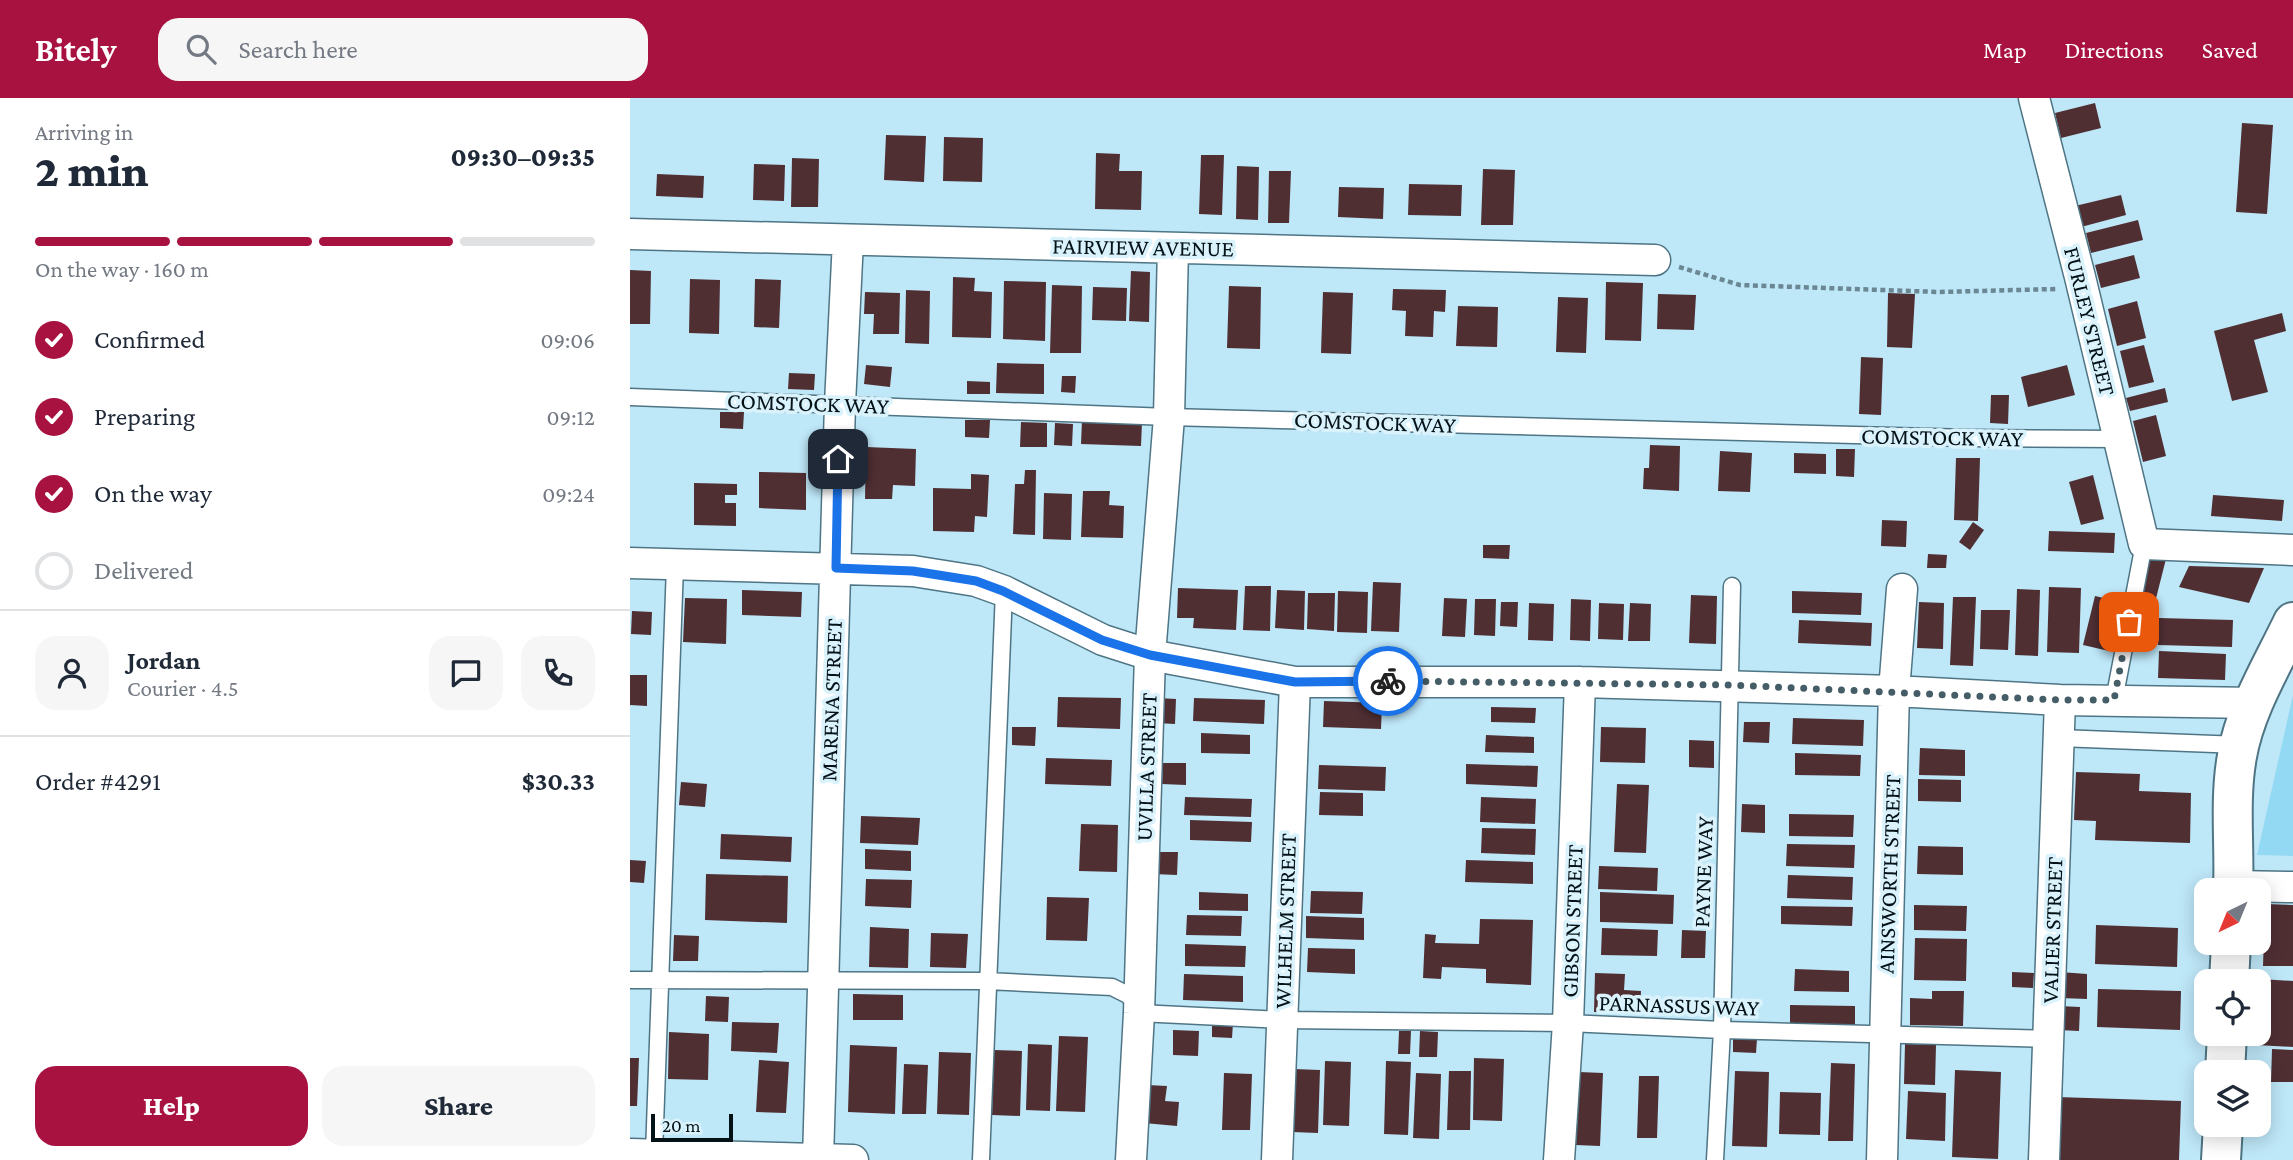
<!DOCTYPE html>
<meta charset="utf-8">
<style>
body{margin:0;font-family:"Crimson Pro",serif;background:#f6f6f7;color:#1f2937;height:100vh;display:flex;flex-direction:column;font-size:26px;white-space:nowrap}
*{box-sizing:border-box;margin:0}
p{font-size:23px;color:#747a83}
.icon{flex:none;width:38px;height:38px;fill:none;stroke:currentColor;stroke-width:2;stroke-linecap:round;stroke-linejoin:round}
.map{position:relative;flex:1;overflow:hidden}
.details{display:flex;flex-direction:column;background:#fff;width:630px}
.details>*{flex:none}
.needle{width:46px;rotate:223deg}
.controls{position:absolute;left:1564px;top:780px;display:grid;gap:14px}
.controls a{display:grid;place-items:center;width:77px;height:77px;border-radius:14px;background:#fff;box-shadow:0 4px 18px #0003;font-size:35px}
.scale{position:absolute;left:21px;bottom:18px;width:82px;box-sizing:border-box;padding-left:7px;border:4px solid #041217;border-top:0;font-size:19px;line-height:24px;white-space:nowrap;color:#041217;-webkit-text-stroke:5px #d9f2fc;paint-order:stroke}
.pin{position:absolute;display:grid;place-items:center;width:60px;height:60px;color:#fff;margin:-30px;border-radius:14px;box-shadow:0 4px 10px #0006}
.courier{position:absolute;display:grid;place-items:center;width:70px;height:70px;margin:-35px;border:5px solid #1a73e8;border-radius:50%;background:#fff;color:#222;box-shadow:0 2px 9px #0007}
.headline em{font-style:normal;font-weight:800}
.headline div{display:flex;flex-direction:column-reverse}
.headline{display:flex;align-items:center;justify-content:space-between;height:119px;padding:0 35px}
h1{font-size:46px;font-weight:800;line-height:52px}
.bar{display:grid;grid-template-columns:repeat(4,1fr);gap:10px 7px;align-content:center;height:84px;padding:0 35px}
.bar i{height:9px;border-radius:5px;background:#e0e1e3}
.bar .selected{background:#a81241}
.bar p{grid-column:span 4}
.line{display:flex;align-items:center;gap:18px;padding:0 35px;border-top:2px solid #e0e1e3}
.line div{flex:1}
.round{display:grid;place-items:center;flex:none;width:74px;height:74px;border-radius:21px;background:#f6f6f7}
ol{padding:0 35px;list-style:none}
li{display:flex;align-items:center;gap:21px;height:77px}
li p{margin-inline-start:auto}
li .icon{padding:7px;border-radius:50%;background:#a81241;color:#fff;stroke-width:4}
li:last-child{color:#747a83}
li i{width:38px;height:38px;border:4px solid #e0e1e3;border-radius:50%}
.action{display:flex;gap:14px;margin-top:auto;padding:14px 35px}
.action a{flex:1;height:80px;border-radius:21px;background:#a81241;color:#fff;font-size:28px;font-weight:800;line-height:80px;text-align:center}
.action a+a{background:#f6f6f7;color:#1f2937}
header{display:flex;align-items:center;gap:42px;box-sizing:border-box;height:98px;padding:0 35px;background:#a81241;color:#fff}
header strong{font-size:33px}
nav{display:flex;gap:38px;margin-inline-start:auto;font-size:24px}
.search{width:490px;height:63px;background:#f6f6f7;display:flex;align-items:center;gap:18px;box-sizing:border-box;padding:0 24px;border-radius:21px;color:#747a83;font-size:26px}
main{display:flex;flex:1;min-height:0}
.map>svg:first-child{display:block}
.green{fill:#94d9f4}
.building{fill:#502f33}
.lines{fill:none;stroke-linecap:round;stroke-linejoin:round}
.service-casing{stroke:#4f7584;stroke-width:19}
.minor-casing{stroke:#4f7584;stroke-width:33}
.tertiary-casing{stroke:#4f7584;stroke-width:42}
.path{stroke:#6a8793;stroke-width:4.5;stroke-dasharray:5 3.5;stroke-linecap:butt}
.service{stroke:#fff;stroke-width:16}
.minor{stroke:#fff;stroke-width:30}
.tertiary{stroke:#fff;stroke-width:38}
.done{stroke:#455d66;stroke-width:7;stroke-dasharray:0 12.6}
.route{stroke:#1a73e8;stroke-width:9}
.labels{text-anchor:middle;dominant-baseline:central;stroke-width:7;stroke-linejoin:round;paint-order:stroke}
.street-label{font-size:23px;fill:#041217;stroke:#d9f2fc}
</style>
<header>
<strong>Bitely</strong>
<div class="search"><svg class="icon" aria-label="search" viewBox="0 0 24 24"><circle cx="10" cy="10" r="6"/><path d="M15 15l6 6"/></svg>Search here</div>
<nav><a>Map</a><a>Directions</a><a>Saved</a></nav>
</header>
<main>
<section class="details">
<div class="headline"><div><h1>2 min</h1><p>Arriving in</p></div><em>09:30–09:35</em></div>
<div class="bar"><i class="selected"></i><i class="selected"></i><i class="selected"></i><i></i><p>On the way · 160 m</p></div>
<ol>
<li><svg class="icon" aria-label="check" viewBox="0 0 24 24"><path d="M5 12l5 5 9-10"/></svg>Confirmed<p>09:06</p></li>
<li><svg class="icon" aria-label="check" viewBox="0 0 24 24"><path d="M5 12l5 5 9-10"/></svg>Preparing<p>09:12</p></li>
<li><svg class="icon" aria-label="check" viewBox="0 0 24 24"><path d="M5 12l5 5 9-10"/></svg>On the way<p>09:24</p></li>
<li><i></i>Delivered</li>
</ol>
<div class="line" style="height:126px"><a class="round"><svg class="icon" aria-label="person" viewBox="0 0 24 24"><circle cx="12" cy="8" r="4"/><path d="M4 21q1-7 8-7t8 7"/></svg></a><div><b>Jordan</b><p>Courier · 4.5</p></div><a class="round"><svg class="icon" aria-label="chat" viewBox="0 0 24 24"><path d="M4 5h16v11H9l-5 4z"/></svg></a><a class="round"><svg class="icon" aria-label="phone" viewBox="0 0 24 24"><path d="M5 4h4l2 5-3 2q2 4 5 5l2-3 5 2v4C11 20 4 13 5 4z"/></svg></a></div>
<div class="line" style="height:91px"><div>Order #4291</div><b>$30.33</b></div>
<div class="action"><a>Help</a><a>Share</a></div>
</section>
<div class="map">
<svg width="1663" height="1062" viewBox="0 0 1663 1062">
<rect width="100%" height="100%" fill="#bee7f8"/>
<path class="green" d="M1663,597V758L1627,757Z"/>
<path class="building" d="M1465,5L1471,30L1431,40L1425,15Z
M1612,25L1643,27L1637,116L1606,114Z
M256,37L296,38L294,84L254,82Z
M314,39L353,40L352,84L313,83Z
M466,55L490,56L489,73H512L511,112L465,111Z
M571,57H594L592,117L569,116Z
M162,60L189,61L188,109H161Z
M124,66L155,67L154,103L123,102Z
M607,68L629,69L628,122L606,121Z
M853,71L885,72L883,127H851Z
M639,73H661L659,125H638Z
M27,76L74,78L73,100L26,98Z
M779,86L832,87L831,118L778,117Z
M709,89L754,90L753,121L708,119Z
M1491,97L1496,117L1451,129L1445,108Z
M1508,122L1513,142L1461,155L1456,135Z
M1504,157L1510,180L1471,190L1465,167Z
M0,172L21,173L20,226H0Z
M501,173L520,174L519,224L499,223Z
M323,179L345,180L344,193L362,194L361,240L322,239Z
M60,181L90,182L89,236L59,235Z
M125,181L151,182L149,230L124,229Z
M374,183L416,184L415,243L373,241Z
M976,184L1013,185L1011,243L975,242Z
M422,187L452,188L451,255H420Z
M599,188L631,189L630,251L597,250Z
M463,189L497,190L496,223L462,222Z
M763,191L816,192L815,214L804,213L803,239L775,238L776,213L762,212Z
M276,192L300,193L299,246L275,245Z
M235,194L270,195L269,236H243L244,216H234Z
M693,194L723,195L721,256L691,255Z
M1258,195L1285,196L1282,250L1257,249Z
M1028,196L1066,197L1064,232L1027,231Z
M928,199L958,200L956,255L926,254Z
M1507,203L1516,240L1487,248L1478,211Z
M828,208L868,209L867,249L826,248Z
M1652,215L1656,233L1624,242L1638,294L1602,303L1584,233Z
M1514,247L1524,284L1499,290L1490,253Z
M1231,259L1253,260L1251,317L1229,316Z
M367,265L414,266V296L366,295Z
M236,267L262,269L260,289L234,286Z
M1437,267L1445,297L1398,309L1391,279Z
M159,275L185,276L184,292L158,291Z
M432,278H446L445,295L431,294Z
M337,283L360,284V296H337Z
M1535,290L1538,304L1500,313L1496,300Z
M1361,297H1379L1378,326L1360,325Z
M90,314H114L113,331L90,330Z
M1526,317L1536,358L1513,364L1503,323Z
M335,322H360L359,340L335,339Z
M452,322L512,324L511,348L451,346Z
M391,324L417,325V349H390Z
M425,325L443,326L442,348L424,347Z
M1020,347L1050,348L1049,393L1013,391L1014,370H1019Z
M236,349L286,351L285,388L263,387L262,401H235Z
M1206,351H1225L1224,379L1206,378Z
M1090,353L1122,355L1120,394L1088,393Z
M1164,355L1196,356V376L1164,375Z
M1326,360H1350L1348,423L1324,422Z
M395,372H406L405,437L383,436L385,386H394Z
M129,374L176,375V412L129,410Z
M341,376L359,377L357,419L345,418L344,434L303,433V390L341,391Z
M1463,377L1474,421L1451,427L1439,384Z
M64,385L107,386V397H95V405H106V428L64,427Z
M453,393H480L479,407L494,408L493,440L451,439Z
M414,395L442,396L441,442L413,441Z
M1583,397L1654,402L1652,423L1581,418Z
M1252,422L1277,423L1276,449L1251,448Z
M1343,424L1354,432L1340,452L1329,444Z
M1419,433L1485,435L1484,455L1418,453Z
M853,447H880L879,461L853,460Z
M1298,456L1317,457L1316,470H1297Z
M1536,461L1521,520L1505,521L1519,462Z
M1559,468L1634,470L1619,505L1549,489Z
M743,484L771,485L769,534L741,533Z
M615,488H641L640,533L613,532Z
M1419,489L1451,490L1449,555L1417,554Z
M548,490L608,492L606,532L563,530L564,520H547Z
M1387,491L1410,492L1408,558L1385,557Z
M112,492L172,494L171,519L112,517Z
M647,492L675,493L674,532L645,530Z
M708,493L738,494L737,535L707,534Z
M1162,493L1232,495L1231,517L1162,515Z
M678,495H705L704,533L677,531Z
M1061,497L1087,498L1086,546L1059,545Z
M1465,498L1490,504L1479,553L1453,547Z
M1323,499H1346L1343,568L1320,567Z
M55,500L97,501L96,546L53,544Z
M814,500L837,501L835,539L812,538Z
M845,501H866L865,538L844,537Z
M941,501L961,502L960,543L940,542Z
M871,504H888L887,529L870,528Z
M1289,504L1314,505L1313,551L1287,550Z
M899,505L924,506L923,543L898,542Z
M969,505L994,506L993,542L968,541Z
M1000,505L1021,506L1020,543H998Z
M1351,512H1380L1378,552L1350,551Z
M2,513L22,514L21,537L1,536Z
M1529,520L1603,522L1602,549L1528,547Z
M1169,522L1242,525L1241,548L1168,545Z
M1529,553L1596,556L1595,582L1528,580Z
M0,577H17V608L0,607Z
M428,599L491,600L490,631L427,629Z
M527,600L546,601L545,626L526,625Z
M564,600L635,602L634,626L563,623Z
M694,603L752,605L751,631L693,629Z
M861,609L906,610L905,625L861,624Z
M1163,620L1234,622L1233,648L1162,646Z
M1114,624H1140L1139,645L1113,644Z
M382,629H406L405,648L382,647Z
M971,629L1016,630L1015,665L970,664Z
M571,635L620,637V656L571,655Z
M856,637L904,639V655L855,654Z
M1059,642L1084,643V670L1059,669Z
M1290,650L1335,652V678L1289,677Z
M1165,655L1231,657L1230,678L1165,677Z
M416,660L482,662L481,688L415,686Z
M533,665H556V687L532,686Z
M836,666L908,668L907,689L836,686Z
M689,667L756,669L755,693L688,691Z
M1446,674L1510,676L1509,693L1561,695L1560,745L1465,742L1466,723L1444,722Z
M1288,681L1331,682V704L1288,703Z
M51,684L77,686L75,709L49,707Z
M987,686L1019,687L1016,755L984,754Z
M690,694L733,695V718L689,717Z
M555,699L622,701L621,719L554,717Z
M851,699L906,701L905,726L850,724Z
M1112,706L1135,707V735L1111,734Z
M1159,716L1224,717L1223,739L1159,738Z
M231,718L290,720L288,747L230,745Z
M560,722L622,724L621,744L560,742Z
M451,726L488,727L487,774L449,773Z
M852,730L906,731L905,757L851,755Z
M91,736L162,739L161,764L90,761Z
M1157,746L1225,747L1224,770L1156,768Z
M1288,748L1333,749V777L1287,776Z
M235,751L281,753V773L235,771Z
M524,754H548L547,777L523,776Z
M0,762L16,763L14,785L0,784Z
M836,762L903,764V786L835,784Z
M969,768L1028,770L1027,793L968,791Z
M76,776L158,778L157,825L75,822Z
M1158,777L1223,779L1222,802L1157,800Z
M236,781L282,782L281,810L235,808Z
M681,793L733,794L732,816L680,815Z
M569,794L618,796V813L569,812Z
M970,794L1044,797L1043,826L970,824Z
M417,799L459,800L457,843L416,842Z
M1635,806L1663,807V868H1633Z
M1284,807L1337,808L1336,833L1284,832Z
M1151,808L1223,809L1222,828L1151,826Z
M557,817L612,818L611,838L556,837Z
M676,818L734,820V842L676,840Z
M850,821L903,822L901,887L856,885V871L812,869L811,881L793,880L795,836L806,837L805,845L849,846Z
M1466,827L1548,830L1547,869L1465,866Z
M240,829L279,831L278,870L239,869Z
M972,830L1028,832L1027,858L971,857Z
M1052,832L1076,833L1075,860H1051Z
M301,835L338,836L336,870L300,869Z
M44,837L69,838L68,863H43Z
M1285,840L1337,841L1336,883L1284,882Z
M555,846L616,848L615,869L555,868Z
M678,850L725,851V876L677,874Z
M1165,871L1219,873V894L1164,893Z
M1382,874L1404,875L1403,890L1382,889Z
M1430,874L1457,876V901L1430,900Z
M965,875L995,876L994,892L1011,893L1010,916L964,914Z
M554,876L613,878V904L553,902Z
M1629,881L1663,883V949L1626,947L1627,936H1629Z
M1468,891L1551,893L1550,932L1467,929Z
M1302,893H1334L1333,928L1280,927V900L1302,901Z
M223,896L273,897V922H223Z
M76,898L99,899L98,924L75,923Z
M1160,907L1225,908V928L1160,927Z
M1429,908L1450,909L1449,933L1428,932Z
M102,924L149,925L147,955L101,953Z
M582,925H603L602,940L582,939Z
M543,932L569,933L568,958L543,957Z
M769,933H781L780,956H768Z
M790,933L808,934L807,959H789Z
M39,934L79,936L78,982L38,981Z
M429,938L458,939L455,1014L426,1013Z
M1103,940L1127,941L1126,955L1103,954Z
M398,946L422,947L420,1013L396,1012Z
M1275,946L1306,947L1305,987L1274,986Z
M220,947L267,949L265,1016L218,1014Z
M1642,951L1663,952V984H1641Z
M364,952L392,953L390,1018L362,1017Z
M309,954L341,955L339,1017L307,1016Z
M0,960H9L7,1008H0Z
M844,960L874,961L872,1023L843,1022Z
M129,962L159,964L156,1015L126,1014Z
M695,963L721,964L719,1028L693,1027Z
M756,963L781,964L778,1037L754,1036Z
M1201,965L1225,966L1223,1043H1198Z
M274,966L298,967L296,1016H272Z
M664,971L690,972L688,1035L662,1034Z
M1325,972L1371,974L1368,1061L1322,1059Z
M819,973H841L840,1032H817Z
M1105,973L1139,974L1137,1049L1102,1048Z
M949,974L973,975L970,1048L946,1047Z
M594,975L622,976L620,1032H592Z
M786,975L811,976L809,1041L783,1040Z
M1009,978H1029L1027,1040H1007Z
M517,987L537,988L535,1003L549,1004L547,1028L514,1025Z
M1278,993L1316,995L1315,1043L1276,1041Z
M1150,994L1191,995L1190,1037L1149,1036Z
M1427,999L1551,1003L1549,1062H1425Z"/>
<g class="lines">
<defs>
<path id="service" d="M0,299L539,319L1340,340L1490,341
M1484,602L1514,446
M1429,640L1610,647
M0,882L357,883L482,889L498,897L509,909
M509,915L652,922L938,925L1092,932L1418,941
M24,1056L45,467
M351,1062L374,493
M1085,1062L1092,932L1102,488"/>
<path id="minor" d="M1404,0L1450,179L1514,446L1663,452
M0,136L1025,162
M0,465L283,473L346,483L374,493L473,542L520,557L665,584H950L1264,593L1430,602L1625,605
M1603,788L1663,789
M0,1056L223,1062
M188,1062L210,306L218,142
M501,1062L509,915L520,557L539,319L543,150
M647,1062L665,584
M929,1062L938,925L950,584
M1252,1062L1264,593L1272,491
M1414,1062L1430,602"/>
<path id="tertiary" d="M1603,793C1605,748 1599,702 1607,658C1615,611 1643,566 1663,524
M1599,884L1601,845
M1595,975L1597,936
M1591,1062L1593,1027"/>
</defs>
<use href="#service" class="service-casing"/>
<use href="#minor" class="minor-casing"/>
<use href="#tertiary" class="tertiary-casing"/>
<path class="path" d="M1049,169L1110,187L1309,194L1426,191"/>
<use href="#service" class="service"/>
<use href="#minor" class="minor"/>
<use href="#tertiary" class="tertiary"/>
</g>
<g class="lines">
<path class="done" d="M758,583L1101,587L1430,602H1484L1499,524"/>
<path class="route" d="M208,361L206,470L283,473L346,483L373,493L472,542L520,557L665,584L758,583"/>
</g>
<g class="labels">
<g class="street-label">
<text transform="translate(513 149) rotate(1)">FAIRVIEW AVENUE</text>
<text transform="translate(1460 223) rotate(76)">FURLEY STREET</text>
<text transform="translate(178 305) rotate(2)">COMSTOCK WAY</text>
<text transform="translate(745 324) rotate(2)">COMSTOCK WAY</text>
<text transform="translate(1312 339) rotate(1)">COMSTOCK WAY</text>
<text transform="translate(201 602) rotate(-88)">MARENA STREET</text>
<text transform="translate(516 669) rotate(-88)">UVILLA STREET</text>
<text transform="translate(1073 774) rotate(-88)">PAYNE WAY</text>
<text transform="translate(1259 776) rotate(-88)">AINSWORTH STREET</text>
<text transform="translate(655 823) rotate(-88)">WILHELM STREET</text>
<text transform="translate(942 823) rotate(-88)">GIBSON STREET</text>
<text transform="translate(1422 832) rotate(-88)">VALIER STREET</text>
<text transform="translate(1049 907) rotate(2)">PARNASSUS WAY</text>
</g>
</g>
</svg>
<div class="controls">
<a><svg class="needle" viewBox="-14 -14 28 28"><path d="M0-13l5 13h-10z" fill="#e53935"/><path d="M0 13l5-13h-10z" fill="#747a83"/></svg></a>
<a><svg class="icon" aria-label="locate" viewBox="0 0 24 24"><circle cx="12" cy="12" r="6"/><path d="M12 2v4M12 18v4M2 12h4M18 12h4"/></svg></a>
<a><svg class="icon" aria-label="layers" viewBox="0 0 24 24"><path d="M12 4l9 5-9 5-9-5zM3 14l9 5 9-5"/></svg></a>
</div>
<div class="scale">20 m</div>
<div class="pin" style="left:1499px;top:524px;background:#ea580c"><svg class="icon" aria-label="bag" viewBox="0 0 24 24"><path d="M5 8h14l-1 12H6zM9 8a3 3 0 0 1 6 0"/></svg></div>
<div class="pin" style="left:208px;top:361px;background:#1f2937"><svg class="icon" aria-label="home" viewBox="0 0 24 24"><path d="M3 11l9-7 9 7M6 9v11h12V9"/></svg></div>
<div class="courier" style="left:758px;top:583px"><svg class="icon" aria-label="bike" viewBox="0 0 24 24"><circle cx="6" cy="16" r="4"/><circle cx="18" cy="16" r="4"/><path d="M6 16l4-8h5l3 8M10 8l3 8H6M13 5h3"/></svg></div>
</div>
</main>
